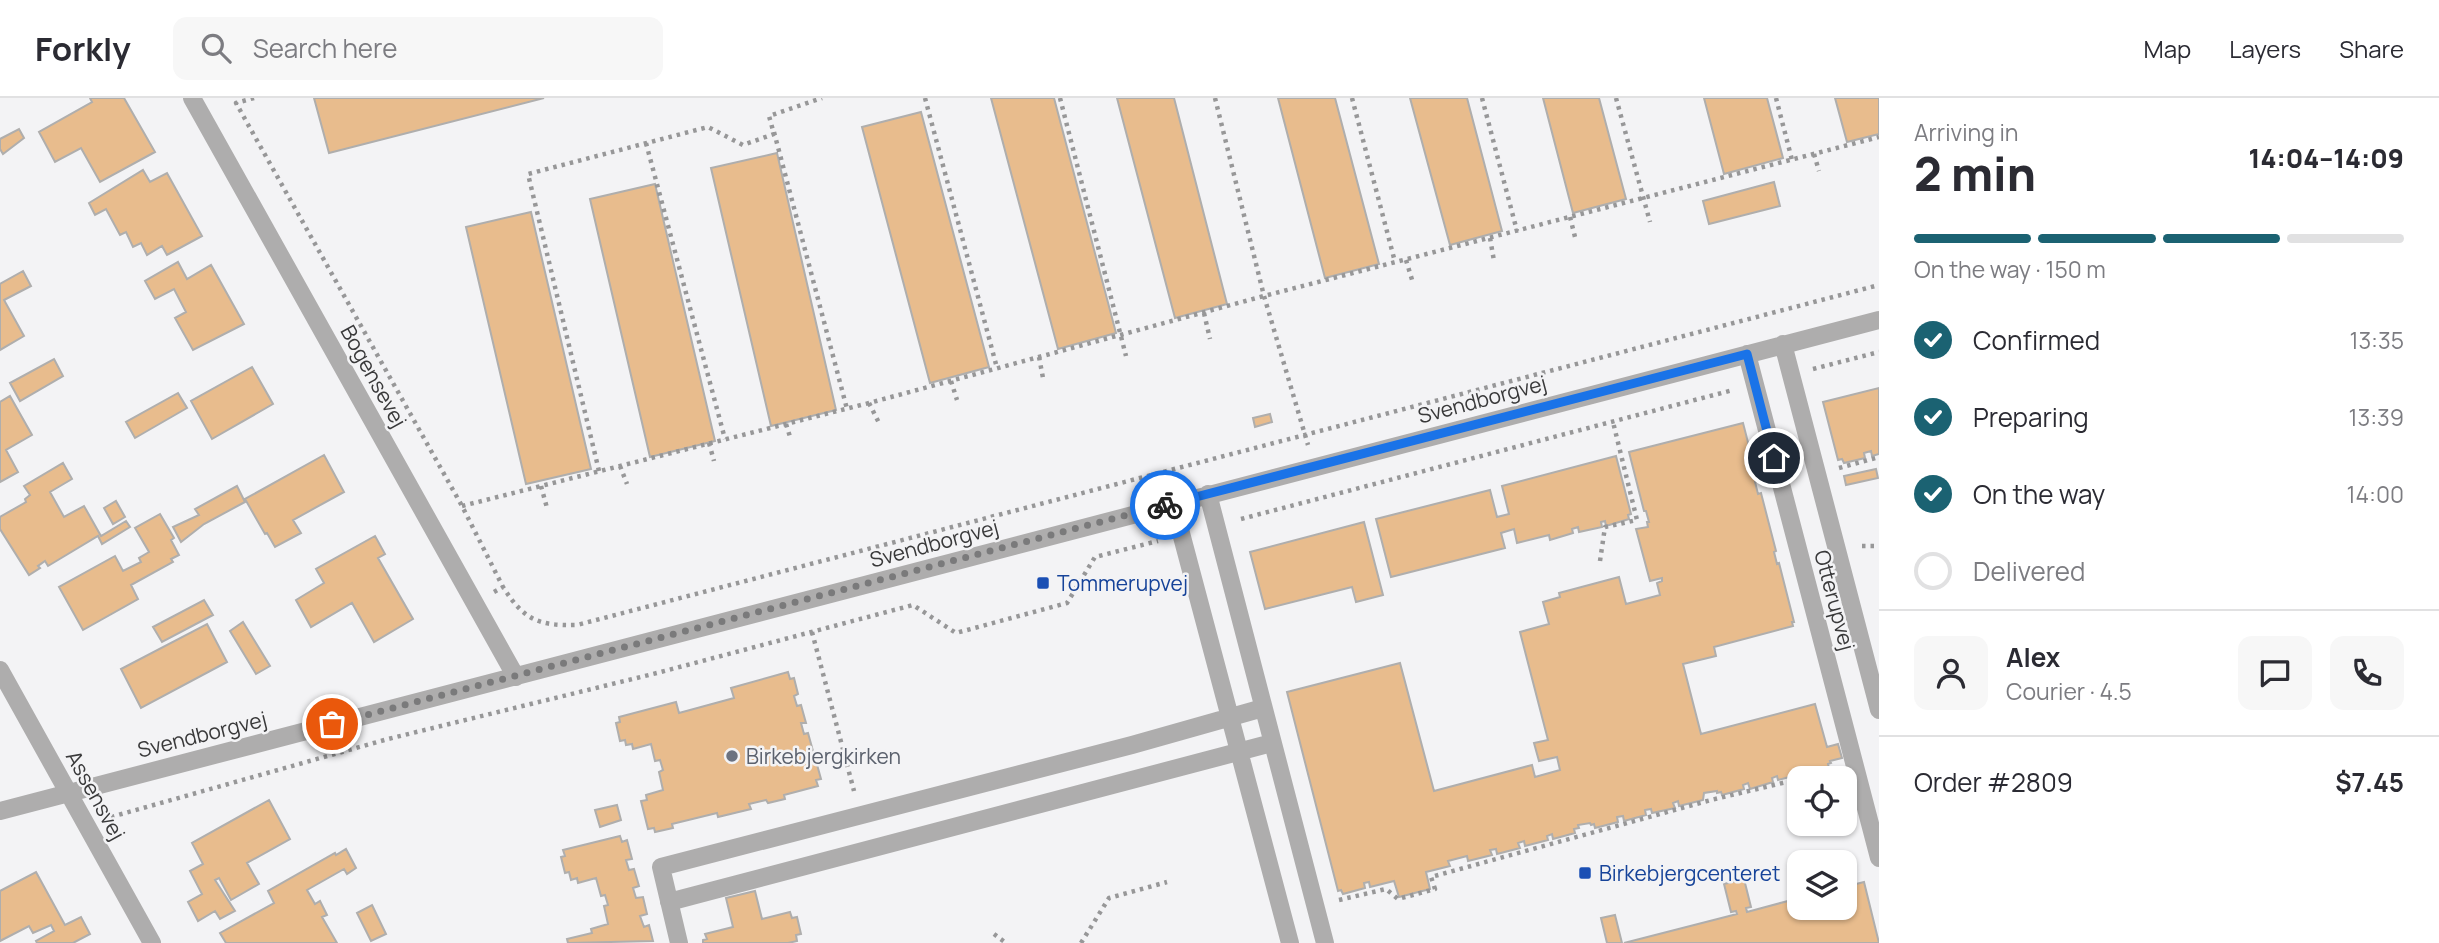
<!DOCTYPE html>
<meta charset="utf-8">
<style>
body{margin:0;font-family:Manrope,sans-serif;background:#f7f7f7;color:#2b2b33;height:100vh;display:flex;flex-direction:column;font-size:26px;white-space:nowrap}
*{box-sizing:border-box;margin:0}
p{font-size:23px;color:#7c7c81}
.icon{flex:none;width:38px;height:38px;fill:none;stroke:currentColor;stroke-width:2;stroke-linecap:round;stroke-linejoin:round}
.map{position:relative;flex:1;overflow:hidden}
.details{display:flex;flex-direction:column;background:#fff;width:560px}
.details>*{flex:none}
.fabs{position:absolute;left:1787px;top:668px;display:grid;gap:14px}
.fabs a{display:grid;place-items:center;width:70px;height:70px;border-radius:14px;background:#fff;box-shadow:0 2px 5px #0004;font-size:35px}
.pin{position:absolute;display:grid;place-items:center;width:60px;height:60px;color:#fff;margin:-30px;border:4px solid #fff;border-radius:50%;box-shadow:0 2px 7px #0007}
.courier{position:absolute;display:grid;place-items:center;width:70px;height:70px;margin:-35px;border:5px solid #1a73e8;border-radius:50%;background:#fff;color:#222;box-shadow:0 2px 9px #0007}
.headline em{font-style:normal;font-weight:800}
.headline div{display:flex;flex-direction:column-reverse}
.headline{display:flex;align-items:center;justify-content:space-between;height:119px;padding:0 35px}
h1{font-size:46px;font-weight:800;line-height:52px}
.bar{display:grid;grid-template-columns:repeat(4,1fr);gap:10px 7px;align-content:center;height:84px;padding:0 35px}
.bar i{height:9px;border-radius:5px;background:#e1e1e2}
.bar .active{background:#1b6272}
.bar p{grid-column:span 4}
.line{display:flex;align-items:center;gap:18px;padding:0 35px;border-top:2px solid #e1e1e2}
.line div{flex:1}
.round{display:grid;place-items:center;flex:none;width:74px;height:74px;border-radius:14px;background:#f7f7f7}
ol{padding:0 35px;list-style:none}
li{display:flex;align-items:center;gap:21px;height:77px}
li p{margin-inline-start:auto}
li .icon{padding:7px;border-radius:50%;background:#1b6272;color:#fff;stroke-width:4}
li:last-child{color:#7c7c81}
li i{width:38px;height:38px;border:4px solid #e1e1e2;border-radius:50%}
header{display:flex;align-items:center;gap:42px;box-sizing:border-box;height:98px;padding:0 35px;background:#fff;border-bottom:2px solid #e1e1e2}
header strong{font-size:33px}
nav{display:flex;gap:38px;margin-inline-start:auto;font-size:24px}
.search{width:490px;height:63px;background:#f7f7f7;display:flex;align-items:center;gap:18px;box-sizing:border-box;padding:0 24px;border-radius:14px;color:#7c7c81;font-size:26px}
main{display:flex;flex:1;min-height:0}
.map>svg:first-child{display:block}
.building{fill:#e8bc8d;stroke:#afaead;stroke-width:2}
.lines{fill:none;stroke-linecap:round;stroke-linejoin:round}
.path{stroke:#979798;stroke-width:4.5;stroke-dasharray:3.5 5;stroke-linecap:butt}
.street{stroke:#aeadad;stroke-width:18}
.done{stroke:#7a7a7b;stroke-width:7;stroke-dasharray:0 12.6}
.route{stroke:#1a73e8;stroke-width:9}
.transit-dot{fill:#1a4fb4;stroke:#f3f3f5;stroke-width:2.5}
.worship-dot{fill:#6b7280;stroke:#f3f3f5;stroke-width:2.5}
.labels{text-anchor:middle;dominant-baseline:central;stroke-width:5;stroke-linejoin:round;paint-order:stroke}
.street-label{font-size:21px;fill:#39393a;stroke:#f3f3f5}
.transit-label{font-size:21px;fill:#164399;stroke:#f3f3f5;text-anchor:start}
.worship-label{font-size:21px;fill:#5b616d;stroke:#f3f3f5;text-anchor:start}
</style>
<header>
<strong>Forkly</strong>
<div class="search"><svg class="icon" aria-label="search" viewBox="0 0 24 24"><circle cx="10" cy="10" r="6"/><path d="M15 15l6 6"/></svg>Search here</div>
<nav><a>Map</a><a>Layers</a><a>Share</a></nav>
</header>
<main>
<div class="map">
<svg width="1879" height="845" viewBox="0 0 1879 845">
<rect width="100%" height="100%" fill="#f3f3f5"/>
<path class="building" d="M90,0H124L155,54L100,84L81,50L55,64L39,34L92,4Z
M314,0H544L329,55Z
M991,0H1054L1116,235L1058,251Z
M1117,0H1174L1227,206L1175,220Z
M1278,0H1335L1379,166L1325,180Z
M1410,0H1467L1502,133L1450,147Z
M1543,0H1599L1626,101L1573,115Z
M1704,0H1767L1783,60L1724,76Z
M1835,0H1879V36L1847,44Z
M921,14L989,269L930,285L862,29Z
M19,31L24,40L3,56L0,51V41Z
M777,55L836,312L771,328L711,70Z
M143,72L150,84L167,75L202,138L167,157L162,148L147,157L141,145L133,149L126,134L120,137L106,111L95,117L89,105Z
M1774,84L1780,108L1709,126L1703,103Z
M655,86L715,343L650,359L590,101Z
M531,114L591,371L526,386L466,129Z
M178,164L187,181L211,167L244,226L193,252L175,220L186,214L174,191L155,201L145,183Z
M23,173L31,188L4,202L24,238L0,252V186Z
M54,261L63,278L20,303L10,285Z
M252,269L273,306L212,341L191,303Z
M1879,290V356L1872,358L1871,353L1864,355L1865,360L1844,365L1842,361L1838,362L1823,304Z
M178,295L187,310L135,340L126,324Z
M10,298L32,337L6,352L18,374L0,384V304Z
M1270,316L1272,324L1255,329L1253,320Z
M1743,325L1758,383L1755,384L1758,396L1761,395L1776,453L1774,454L1777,466L1779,465L1794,524H1792L1793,528L1714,549L1716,558L1683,566L1701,636L1815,606L1827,649L1838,646L1842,660L1830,663L1831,665L1828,666L1829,670L1806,676L1805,670L1799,672L1801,676L1778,682L1777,678L1772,680L1773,684L1750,691L1748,685L1743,687L1744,691L1722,697L1721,694L1717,695V693L1704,695L1703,702L1679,708L1678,703L1673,705L1675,710L1652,715L1651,711L1645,712L1646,717L1624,723L1623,718L1617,719L1618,724L1595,730L1594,726L1591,727L1590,725L1578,727L1579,730L1574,731L1575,735L1553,741L1552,736L1547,738L1548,742L1525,748L1524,743L1518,745L1520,750L1497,756L1496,751L1490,752L1492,757L1468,763L1467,758L1448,763L1450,768L1426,774L1430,791L1399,799L1394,783L1370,789L1369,784L1364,785L1365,790L1343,796L1341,792L1338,793L1287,594L1400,565L1434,693L1532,667L1535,679L1560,672L1557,659L1539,663L1534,645L1548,642L1520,534L1549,526L1543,504L1560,499L1559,495L1619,479L1626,506L1660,497L1657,485L1662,483V480L1650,483L1636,431L1648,429L1647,424H1649L1646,413H1644L1629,354Z
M324,357L344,394L293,422L301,435L275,449L267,435L265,436L245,401Z
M1616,358L1631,416L1628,417L1629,421L1606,428L1605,423L1601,424L1602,429L1579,434L1578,429L1572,431L1573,435L1550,442L1549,437L1517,445L1514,431L1501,435L1505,450L1391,479L1376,421L1490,392L1497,419L1509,416L1502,388Z
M63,365L72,381L50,394L64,419L84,408L101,438L126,423L130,429L102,446L98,438L48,468L45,463L38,468L40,470L29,477L0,431V419L26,404L25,401L30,397L24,388Z
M1876,371L1878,380L1846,387L1844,378Z
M237,388L245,404L204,426L181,444L173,429L199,417L195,411Z
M116,403L125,419L113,426L104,410Z
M160,416L174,440L171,442L179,457L171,461L173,464L131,487L138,501L83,532L59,489L115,458L123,473L141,464L139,460L149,454L135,430Z
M1364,424L1383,497L1356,504L1352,489L1265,511L1250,454Z
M375,438L385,456L378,460L413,521L374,544L352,505L311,529L296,502L324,485L316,471Z
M204,502L213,517L162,544L153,529Z
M243,524L270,568L256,576L230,533Z
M207,526L227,564L141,610L121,571Z
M788,574L790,581L794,580L798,596L794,598L797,608L801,607L806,625H801L804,636L808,635L813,653L809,654L811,664L816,663L821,681L816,682L818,688L784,697L785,701L768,705L766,702L749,706L751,711L718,719L717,715L672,726L673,730L655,734L654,730L648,731L641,703L647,702L646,697L663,692L659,674L663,672L660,662L655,663L651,646L633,651L632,646L626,647L625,642L620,643L616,625L620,624L619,619L676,604L679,615L734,600L731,590Z
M269,702L290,741L247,765L259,786L231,802L219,780L215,782L235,813L220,821L215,813L198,823L188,804L202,796L190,773L203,766L192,745Z
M617,707L621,722L600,729L595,712Z
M620,738L622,744L627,742L632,761L626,762L629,772L634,771L639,788L633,790L636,800L643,799L647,816L640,818L644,829L649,827L653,843L568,845L567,841L592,835L591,831L608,826L604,808L608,807L605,797L601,798L596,780L578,785L577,780L571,782L569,774L565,775L561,759L565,758L563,752Z
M346,751L356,770L347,776L344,771L307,792L315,806L320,803L327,817L322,819L337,845H226L220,835L274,805L268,793L335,755L336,757Z
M36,774L65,827L81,819L90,836L73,845H37L36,843L54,833L51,827L33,835L29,828L0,843V793Z
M1744,781L1751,809L1746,810L1747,814L1799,800V810H1844V789L1864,784L1879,845H1624L1737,816L1736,813L1731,814L1724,786Z
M755,793L762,821L790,814L792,820L797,819L801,836L796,837L797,843L788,845H703V842L707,841L705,836L733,829L726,800Z
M372,807L386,836L371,843L357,815Z
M1615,817L1622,845H1607L1601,820Z"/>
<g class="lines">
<path class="path" d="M254,0L236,5L462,408L503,489
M925,0L997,270
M1060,0L1126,258
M1215,0L1264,198L1308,347
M1352,0L1395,164
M1482,0L1517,133
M1616,0L1650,124
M1776,0L1792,62
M774,34L847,311
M646,45L725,341
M1814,56L1819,73
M1570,119L1576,143
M1490,140L1494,163
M1406,162L1413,185
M1204,215L1210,241
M1039,259L1043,280
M1813,271L1879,254
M951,283L957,302
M869,305L879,325
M786,326L791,342
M709,345L714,363
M620,368L627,386
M1839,370L1879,359
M599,373L528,76L708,29L743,47L774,36L769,18L822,0
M541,388L547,410
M462,408L869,305L1264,198L1879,39
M1241,421L1733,292
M1862,448H1879
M1600,463L1605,429L1637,422L1613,324
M494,494L503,489C524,522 538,528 577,527L1879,187
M812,534L854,693
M1800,681L1831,673
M111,719L388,641L657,575L913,507L956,535L1067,505L1095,459L1158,443
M1339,802L1386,791L1398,801L1435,791L1431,779L1711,702L1799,681
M994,836L1006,845
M1081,845L1109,800L1167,784"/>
<path class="street" d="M192,0L516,579
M1783,246L1879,612
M1747,256L1879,760
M1208,396L1325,845
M1173,405L1290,845
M0,572L152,845
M0,713L1879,222
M669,804L1272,645
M679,845L661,769L1132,647L1263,610"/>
</g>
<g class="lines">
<path class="done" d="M332,626L1165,407"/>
<path class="route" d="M1165,407L1747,256L1774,360"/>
</g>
<g class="transit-dot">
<rect x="1036" y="478" width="14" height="14" rx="3.5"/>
<rect x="1578" y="768" width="14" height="14" rx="3.5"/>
</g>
<circle class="worship-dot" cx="732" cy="658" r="7"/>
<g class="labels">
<g class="street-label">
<text transform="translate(374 278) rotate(61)">Bogensevej</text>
<text transform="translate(1482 301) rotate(-15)">Svendborgvej</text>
<text transform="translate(934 445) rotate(-15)">Svendborgvej</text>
<text transform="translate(1835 502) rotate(75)">Otterupvej</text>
<text transform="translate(202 636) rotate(-14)">Svendborgvej</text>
<text transform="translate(96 697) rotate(61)">Assensvej</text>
</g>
<g class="transit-label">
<text x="1057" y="485">Tommerupvej</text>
<text x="1599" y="775">Birkebjergcenteret</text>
</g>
<g class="worship-label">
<text x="746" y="658">Birkebjergkirken</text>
</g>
</g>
</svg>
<div class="fabs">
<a><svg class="icon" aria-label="locate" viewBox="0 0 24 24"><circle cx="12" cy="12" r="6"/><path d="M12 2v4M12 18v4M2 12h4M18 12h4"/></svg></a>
<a><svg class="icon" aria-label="layers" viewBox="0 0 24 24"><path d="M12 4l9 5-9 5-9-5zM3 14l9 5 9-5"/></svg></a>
</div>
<div class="pin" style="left:332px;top:626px;background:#ea580c"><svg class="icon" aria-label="bag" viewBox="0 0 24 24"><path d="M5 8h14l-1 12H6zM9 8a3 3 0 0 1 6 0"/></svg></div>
<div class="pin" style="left:1774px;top:360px;background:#1f2937"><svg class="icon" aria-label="home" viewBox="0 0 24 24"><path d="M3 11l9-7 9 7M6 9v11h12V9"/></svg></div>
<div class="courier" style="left:1165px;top:407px"><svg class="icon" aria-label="bike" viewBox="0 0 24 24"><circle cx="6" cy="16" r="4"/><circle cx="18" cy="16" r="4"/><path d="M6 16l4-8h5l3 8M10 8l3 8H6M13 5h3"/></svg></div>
</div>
<section class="details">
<div class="headline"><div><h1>2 min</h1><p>Arriving in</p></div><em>14:04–14:09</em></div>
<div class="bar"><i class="active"></i><i class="active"></i><i class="active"></i><i></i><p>On the way · 150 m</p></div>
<ol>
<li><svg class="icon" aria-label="check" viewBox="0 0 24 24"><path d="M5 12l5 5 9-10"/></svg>Confirmed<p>13:35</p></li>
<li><svg class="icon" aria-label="check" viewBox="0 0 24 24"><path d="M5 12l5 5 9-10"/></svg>Preparing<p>13:39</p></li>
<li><svg class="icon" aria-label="check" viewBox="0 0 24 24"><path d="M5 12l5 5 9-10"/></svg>On the way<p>14:00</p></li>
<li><i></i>Delivered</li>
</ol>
<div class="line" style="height:126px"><a class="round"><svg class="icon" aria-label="person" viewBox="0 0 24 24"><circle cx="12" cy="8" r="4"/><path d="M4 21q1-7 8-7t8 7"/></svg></a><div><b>Alex</b><p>Courier · 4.5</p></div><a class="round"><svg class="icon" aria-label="chat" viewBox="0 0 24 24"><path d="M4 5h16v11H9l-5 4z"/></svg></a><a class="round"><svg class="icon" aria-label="phone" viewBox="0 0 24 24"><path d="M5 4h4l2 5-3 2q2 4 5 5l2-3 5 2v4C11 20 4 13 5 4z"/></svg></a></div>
<div class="line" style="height:91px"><div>Order #2809</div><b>$7.45</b></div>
</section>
</main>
